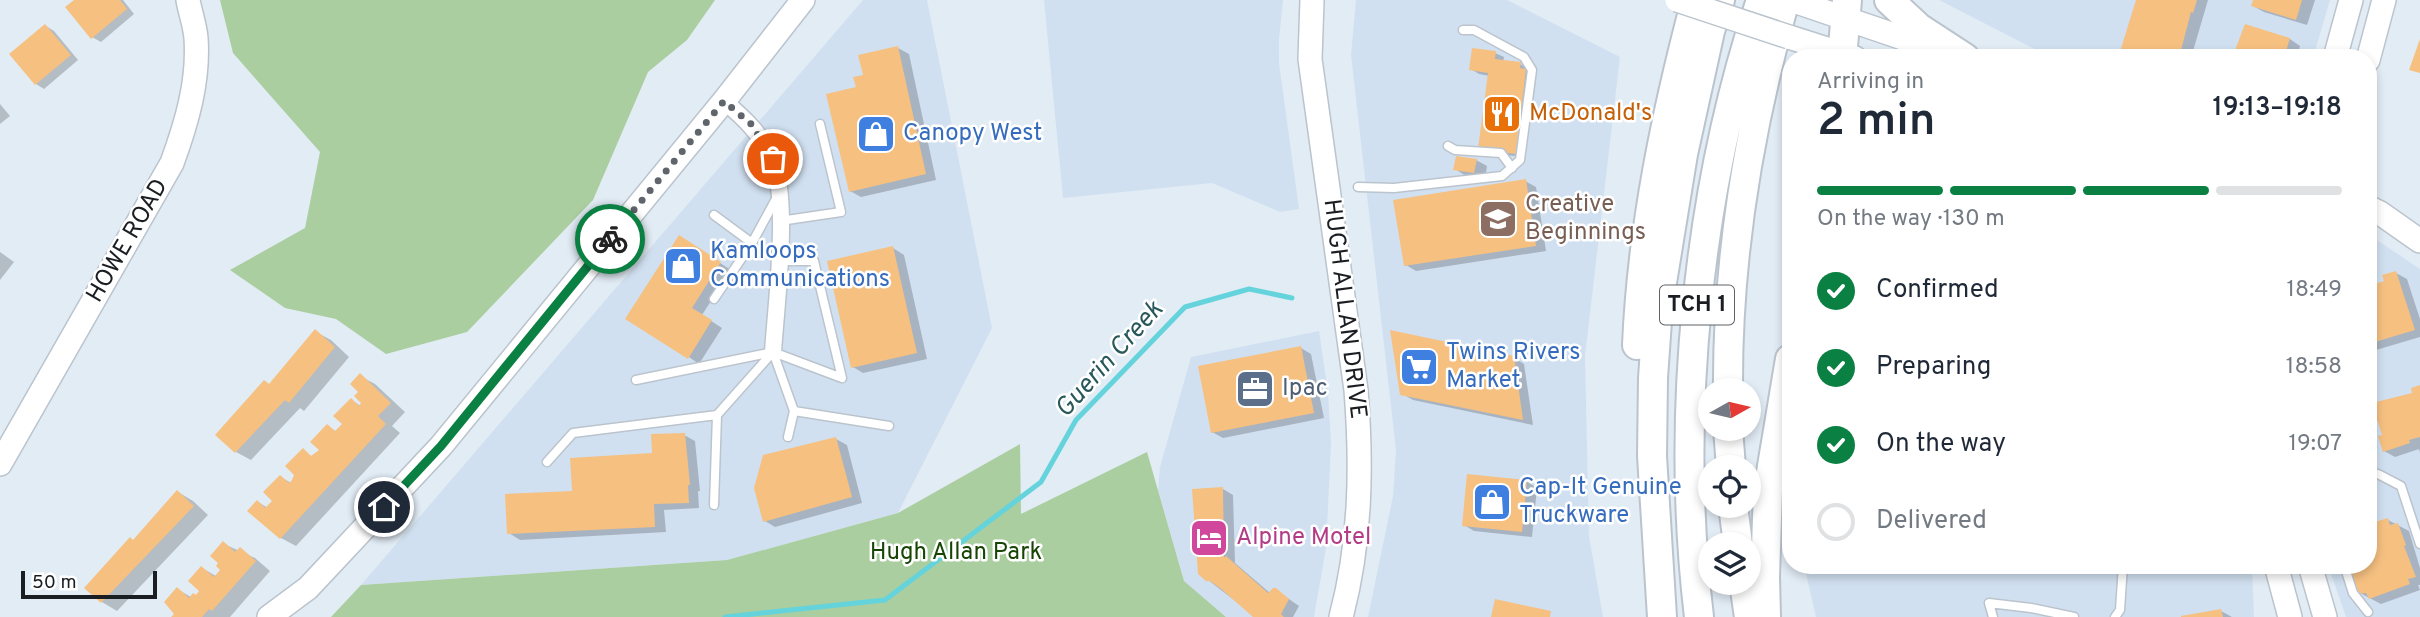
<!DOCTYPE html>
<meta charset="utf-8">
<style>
body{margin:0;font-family:Overpass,sans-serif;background:#f2f2f3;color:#1f2937;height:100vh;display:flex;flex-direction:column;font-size:26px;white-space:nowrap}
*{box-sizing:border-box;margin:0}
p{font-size:23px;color:#747a83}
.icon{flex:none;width:38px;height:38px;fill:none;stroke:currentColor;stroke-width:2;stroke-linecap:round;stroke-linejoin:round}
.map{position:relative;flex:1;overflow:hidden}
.sheet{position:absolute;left:1782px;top:49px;width:595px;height:525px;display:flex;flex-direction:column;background:#fff;border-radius:28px;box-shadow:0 4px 10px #0003}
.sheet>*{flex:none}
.needle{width:46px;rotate:82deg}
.controls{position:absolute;left:1698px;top:378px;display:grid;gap:14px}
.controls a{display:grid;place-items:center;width:63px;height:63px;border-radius:50%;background:#fff;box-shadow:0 4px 10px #0003;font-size:35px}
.scale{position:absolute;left:21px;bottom:18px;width:136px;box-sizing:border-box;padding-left:7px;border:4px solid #1a1d21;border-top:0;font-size:19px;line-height:24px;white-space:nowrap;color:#1a1d21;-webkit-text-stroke:5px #fff;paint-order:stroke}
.pin{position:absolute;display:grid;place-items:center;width:60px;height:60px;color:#fff;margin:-30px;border:4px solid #fff;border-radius:50%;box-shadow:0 2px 7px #0007}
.courier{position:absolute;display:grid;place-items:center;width:70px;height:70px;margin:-35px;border:5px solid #0b8043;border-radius:50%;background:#fff;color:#222;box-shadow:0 2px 9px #0007}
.headline em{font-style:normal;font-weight:600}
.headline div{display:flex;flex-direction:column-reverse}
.headline{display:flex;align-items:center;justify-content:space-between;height:119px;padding:0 35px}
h1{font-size:46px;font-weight:600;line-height:52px}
.bar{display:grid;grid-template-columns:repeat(4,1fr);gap:10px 7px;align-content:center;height:84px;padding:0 35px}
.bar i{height:9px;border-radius:5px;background:#e0e1e3}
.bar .selected{background:#0b8043}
.bar p{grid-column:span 4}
ol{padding:0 35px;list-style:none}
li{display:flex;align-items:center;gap:21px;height:77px}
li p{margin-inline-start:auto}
li .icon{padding:7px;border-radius:50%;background:#0b8043;color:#fff;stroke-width:4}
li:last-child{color:#747a83}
li i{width:38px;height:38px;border:4px solid #e0e1e3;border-radius:50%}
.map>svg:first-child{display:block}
.built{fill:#d1e0f0}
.green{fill:#aacea0}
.shadow{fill:#0003}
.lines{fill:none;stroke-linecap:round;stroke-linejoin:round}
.stream{stroke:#65d3db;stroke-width:5}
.building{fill:#f6c081}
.lane-casing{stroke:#bbc4cd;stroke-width:11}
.street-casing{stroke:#bbc4cd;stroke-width:19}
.secondary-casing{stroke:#bbc4cd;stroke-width:26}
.highway-casing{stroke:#bbc4cd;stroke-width:32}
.lane{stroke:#fff;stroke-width:8}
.street{stroke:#fff;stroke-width:16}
.secondary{stroke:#fff;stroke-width:23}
.highway{stroke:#fff;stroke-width:28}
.secondary-bridge-casing{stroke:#bbc4cd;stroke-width:26;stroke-linecap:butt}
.secondary-bridge{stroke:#fff;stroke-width:23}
.done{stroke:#60656b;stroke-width:7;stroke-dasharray:0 12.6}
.route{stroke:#0b8043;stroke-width:9}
.labels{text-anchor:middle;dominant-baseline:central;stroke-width:5;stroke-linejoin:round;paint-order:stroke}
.shield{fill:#fff;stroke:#5f6164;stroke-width:2}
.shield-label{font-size:23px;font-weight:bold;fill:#1a1d21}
.food-label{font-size:24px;fill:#c56008;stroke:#fff;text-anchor:start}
.shop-label{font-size:24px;fill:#366cbe;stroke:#fff;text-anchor:start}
.education-label{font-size:24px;fill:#785e54;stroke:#fff;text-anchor:start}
.street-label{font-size:24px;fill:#1a1d21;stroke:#fff}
.service-label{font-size:24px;fill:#4e5e75;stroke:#fff;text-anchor:start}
.hotel-label{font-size:24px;fill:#b23c85;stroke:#fff;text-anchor:start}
.park-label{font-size:24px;fill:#164504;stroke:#fff}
.water-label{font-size:26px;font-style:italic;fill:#28585b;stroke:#fff}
</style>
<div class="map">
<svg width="2420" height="617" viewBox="0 0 2420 617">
<rect width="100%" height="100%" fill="#e2ecf5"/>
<path class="built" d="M863,0H927L992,328L898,513L727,560L361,585Z
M1044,0H1283L1279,39V63L1299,209L1280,212L1212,183L1063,198Z
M1356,0H1507L1620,57L1585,356L1589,536L1603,617H1368L1393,496L1396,450L1351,55Z
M1939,0H2330L2313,58H2052Z
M2368,234L2420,269V617H2346L2328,565H2368Z
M1319,331L1328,392L1331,444L1326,548L1314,617H1226L1184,581L1158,490L1160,467L1191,357Z
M1804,565H2252L2254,617H1816Z"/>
<path class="green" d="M220,0H715L687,40L648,72L593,200L467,332L386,354L336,319L285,308L230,270L305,228L320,152L233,53Z
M1020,444L1021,514L1147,452L1184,581L1226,617H331L361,585L727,560L898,513Z"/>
<path class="shadow" d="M77,0H123L134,14L101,42L92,37Z
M2138,0H2208L2191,58H2120Z
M2255,0H2315L2307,25L2264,12L2253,6Z
M46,26L54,31L78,60L44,89L36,84Z
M2246,26L2290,39L2300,46L2297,58H2235Z
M898,48L909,54L936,180L861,197L850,191L858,89L865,76Z
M1495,53L1504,57L1503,62L1520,64L1529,69L1524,157L1488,153L1490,76L1479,74L1471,69Z
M0,104L10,116L0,124Z
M1476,160L1487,166L1485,178L1466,176L1455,169Z
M1525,181L1536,187L1546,251L1416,271L1406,265Z
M690,244L731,270L702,315L722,328L699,364L689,357Z
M893,248L904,255L927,359L863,373L853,367Z
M0,252L14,262L0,280Z
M2396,273L2407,279L2420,319V337L2376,350L2368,345V283L2374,286L2386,282Z
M316,332L331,340L349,357L304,411L300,408L251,460L236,452L270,386Z
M1301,348L1311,354L1324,418L1223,438L1212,432Z
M1513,357L1524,364L1533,425L1413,400L1401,393Z
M360,376L375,384L405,412L392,426L400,433L296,546L281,538L258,502L268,508L275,501L281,477L291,483L293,481L303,451L313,457L321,450L327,426L337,432L344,424L351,400L361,406L364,403L361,392Z
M2420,387V453L2419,449L2395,457L2384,451V436L2380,422L2374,419L2414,394Z
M684,435L695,441L700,491H698L699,508L664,510L666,532L520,540L509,533L574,493L654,455Z
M836,439L847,445L862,503L775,527L765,521Z
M1526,481L1537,488L1532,537L1474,531L1464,525Z
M1223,489L1233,495L1235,563L1270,593L1276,590L1299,606L1293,617H1256L1208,580Z
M178,492L193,501L208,515L117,611L102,602L86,587L134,542Z
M2388,520L2409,531L2420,568V585H2418L2420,590L2381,604L2360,593L2368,565V526Z
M224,544L255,558L270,571L230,617H174L177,589L191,597H196L202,591V568L216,576L222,569Z
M2223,565V570L2169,572L2158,565Z
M2221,611L2232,617H2183Z"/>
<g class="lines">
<path class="stream" d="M725,617L885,600L1041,482L1076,420L1185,307L1249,289L1292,298"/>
</g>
<path class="building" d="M74,0H120L127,9L91,39L65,7Z
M2136,0H2197L2193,13L2191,12L2179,58H2118Z
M2253,0H2302L2296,20L2251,6Z
M45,24L71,55L35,85L9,54Z
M2245,24L2290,38L2284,58H2232Z
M2420,39V73L2409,70Z
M898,46L926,174L849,192L826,94L856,87L853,77L863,75L858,55Z
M1472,48L1496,51L1495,59L1521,62L1520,68L1526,69L1516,154L1478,149L1488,73L1469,70Z
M1456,156L1477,159L1474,173L1453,170Z
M1526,179L1536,246L1404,266L1393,200Z
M679,235L721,262L692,308L712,320L688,359L625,319Z
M893,246L917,353L851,368L827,261Z
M2396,271L2415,330L2368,344V286L2384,281L2382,275Z
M315,329L335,347L289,403L285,400L235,453L215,435L264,380L269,384Z
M1390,330L1514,356L1523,420L1400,395Z
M1301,346L1314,413L1211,433L1198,366Z
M360,373L391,403L378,416L386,424L280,539L247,511L257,500L265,508L272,501L263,492L280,475L289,483L292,480L294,475L285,466L303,448L311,456L319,450L310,442L327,424L335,431L342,424L333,416L351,398L359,406L361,403L354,396L358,392L350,384Z
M2420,385V437L2409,440L2410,443L2383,452L2378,436L2382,435L2377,419L2373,420L2368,404L2412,393L2411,388Z
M685,433L690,485H688L689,503L654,504L655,527L507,534L505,494L572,491L570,458L652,453L651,434Z
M836,437L852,497L763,522L754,488L763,455Z
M1467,474L1527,480L1522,532L1462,526Z
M1223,487L1224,558L1226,556L1268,593L1273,588H1276L1289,599L1281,614L1284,617H1253L1220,588L1208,580L1207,582L1198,574L1192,489Z
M177,490L194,506L101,603L84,588L130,537L133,540Z
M2388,518L2390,525L2398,523L2406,545L2404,546L2416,577L2408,579L2410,584L2369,599L2366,593L2358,594L2351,573L2353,572L2351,565H2368V524Z
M223,541L235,552L240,547L256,561L212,611L209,609L202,617H171L174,614L164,602L177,587L189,598L193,593L196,595L199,591L188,581L201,566L214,577L220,570L216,566L218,563L210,556Z
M1495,599L1551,611L1550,617H1491Z
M2221,609L2223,617H2181V616Z"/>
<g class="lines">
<defs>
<path id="lane" d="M1448,146L1455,150L1501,153L1512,168
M1358,187L1394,188L1502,176L1520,160L1532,70L1524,57L1474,30H1463
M714,215L752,243
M780,221L841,212L820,124
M714,299L752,243L777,197
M636,380L773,352L842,378L814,261H779
M788,437L794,411
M547,462L573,433L717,415
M2368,474H2378L2401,486L2420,544
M714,505L717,415L773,352L794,411L889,426
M2344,565L2353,593L2368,612
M1993,617L1989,603L2031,608L2074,617
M2115,617L2120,610L2123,565"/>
<path id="street" d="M724,101C744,118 761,134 772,158C790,199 776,305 773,352"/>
<path id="secondary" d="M1312,0L1310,59L1356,390C1362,466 1361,542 1341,617
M1791,0L1947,53
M1789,37L1855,58
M2335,58L2351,0
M2368,60L2384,0
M2368,207L2380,213L2420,241
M0,464L172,163C187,122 199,81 196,38C195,25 190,12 188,0
M2276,565L2290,617
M2310,565L2325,617
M269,617L308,588L441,446L724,101L803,0"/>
<path id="highway" d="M1889,0L1919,28L1965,58
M1842,58L1847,0
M1637,345C1642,228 1666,113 1696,0
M1728,390C1727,258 1749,127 1785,0
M1728,429L1731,467
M1733,506L1738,544
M1744,583L1749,617
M1662,617L1652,456L1653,378L1658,307L1683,154L1710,31L1720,0
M1699,617C1675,417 1697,191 1761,0
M1766,617L1765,577L1768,490L1790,359"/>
</defs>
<use href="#lane" class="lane-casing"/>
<use href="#street" class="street-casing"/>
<use href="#secondary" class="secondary-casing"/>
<use href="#highway" class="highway-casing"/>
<use href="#lane" class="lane"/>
<use href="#street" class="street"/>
<use href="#secondary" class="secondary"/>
<use href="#highway" class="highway"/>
<defs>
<path id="secondary-bridge" d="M1677,0L1789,37"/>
</defs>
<use href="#secondary-bridge" class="secondary-bridge-casing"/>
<use href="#secondary-bridge" class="secondary-bridge"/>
</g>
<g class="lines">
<path class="done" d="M610,239L724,101L751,124L773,159"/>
<path class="route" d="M384,507L441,446L610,239"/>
</g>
<defs>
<symbol id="restaurant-square" viewBox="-11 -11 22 22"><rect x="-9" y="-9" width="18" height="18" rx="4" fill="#e8710a" stroke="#fff"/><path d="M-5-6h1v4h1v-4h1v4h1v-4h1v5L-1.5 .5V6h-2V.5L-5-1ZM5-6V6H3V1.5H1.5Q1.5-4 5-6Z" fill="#fff"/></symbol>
<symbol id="shop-square" viewBox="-11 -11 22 22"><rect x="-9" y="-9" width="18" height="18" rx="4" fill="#3f7fe0" stroke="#fff"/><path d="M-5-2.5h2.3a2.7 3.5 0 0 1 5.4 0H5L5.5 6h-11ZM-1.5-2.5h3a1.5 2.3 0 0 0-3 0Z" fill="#fff"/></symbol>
<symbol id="school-square" viewBox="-11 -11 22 22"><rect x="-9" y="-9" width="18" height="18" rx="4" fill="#8d6e63" stroke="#fff"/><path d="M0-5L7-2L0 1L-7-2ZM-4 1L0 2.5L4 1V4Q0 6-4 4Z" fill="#fff"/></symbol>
<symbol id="supermarket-square" viewBox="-11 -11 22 22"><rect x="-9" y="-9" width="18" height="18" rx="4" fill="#3f7fe0" stroke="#fff"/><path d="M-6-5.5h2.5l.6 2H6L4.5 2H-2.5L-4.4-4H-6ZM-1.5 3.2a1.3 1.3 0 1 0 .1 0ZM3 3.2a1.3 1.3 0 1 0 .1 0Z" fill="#fff"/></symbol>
<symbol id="office-square" viewBox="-11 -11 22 22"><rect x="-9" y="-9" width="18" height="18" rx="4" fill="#5c6f8a" stroke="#fff"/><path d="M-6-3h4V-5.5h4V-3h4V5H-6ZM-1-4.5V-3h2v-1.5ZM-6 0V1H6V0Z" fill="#fff"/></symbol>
<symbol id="hotel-square" viewBox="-11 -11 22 22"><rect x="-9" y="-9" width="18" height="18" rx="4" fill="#d1479c" stroke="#fff"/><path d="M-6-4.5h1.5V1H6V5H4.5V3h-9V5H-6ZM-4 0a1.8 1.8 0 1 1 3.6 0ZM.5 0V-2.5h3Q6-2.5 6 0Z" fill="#fff"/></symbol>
</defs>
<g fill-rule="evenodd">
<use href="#restaurant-square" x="1480" y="92" width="44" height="44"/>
<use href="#shop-square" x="854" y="112" width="44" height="44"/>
<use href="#school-square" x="1476" y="197" width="44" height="44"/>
<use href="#shop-square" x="661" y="244" width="44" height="44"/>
<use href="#supermarket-square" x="1397" y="345" width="44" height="44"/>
<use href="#office-square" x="1233" y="367" width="44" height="44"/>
<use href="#shop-square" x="1470" y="480" width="44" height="44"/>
<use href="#hotel-square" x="1187" y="516" width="44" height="44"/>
</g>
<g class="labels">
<rect class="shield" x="1660" y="285.5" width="74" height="39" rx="5"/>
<g class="shield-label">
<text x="1697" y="305">TCH 1</text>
</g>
<g class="food-label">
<text x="1529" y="114">McDonald's</text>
</g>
<g class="shop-label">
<text x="903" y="134">Canopy West</text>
<text x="710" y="252">Kamloops<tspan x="710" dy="28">Communications</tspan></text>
<text x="1446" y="353">Twins Rivers<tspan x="1446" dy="28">Market</tspan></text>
<text x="1519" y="488">Cap-It Genuine<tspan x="1519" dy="28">Truckware</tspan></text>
</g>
<g class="education-label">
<text x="1525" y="205">Creative<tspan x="1525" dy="28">Beginnings</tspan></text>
</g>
<g class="street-label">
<text transform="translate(128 241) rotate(-60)">HOWE ROAD</text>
<text transform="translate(1344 309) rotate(83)">HUGH ALLAN DRIVE</text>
</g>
<g class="service-label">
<text x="1282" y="389">Ipac</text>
</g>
<g class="hotel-label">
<text x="1236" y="538">Alpine Motel</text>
</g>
<g class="park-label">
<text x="956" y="553">Hugh Allan Park</text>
</g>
<g class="water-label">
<text transform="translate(1110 360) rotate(-48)">Guerin Creek</text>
</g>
</g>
</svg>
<div class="controls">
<a><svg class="needle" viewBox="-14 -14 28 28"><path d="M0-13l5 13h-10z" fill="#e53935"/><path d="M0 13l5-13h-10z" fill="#747a83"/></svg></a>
<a><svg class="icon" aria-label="locate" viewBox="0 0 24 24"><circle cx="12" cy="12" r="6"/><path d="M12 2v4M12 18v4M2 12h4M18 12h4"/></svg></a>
<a><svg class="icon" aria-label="layers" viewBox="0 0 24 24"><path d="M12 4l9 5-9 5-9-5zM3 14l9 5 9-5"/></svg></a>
</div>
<div class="scale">50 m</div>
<div class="pin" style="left:773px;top:159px;background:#ea580c"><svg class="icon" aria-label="bag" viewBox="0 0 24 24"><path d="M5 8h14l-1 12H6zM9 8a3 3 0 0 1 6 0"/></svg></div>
<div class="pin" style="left:384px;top:507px;background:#1f2937"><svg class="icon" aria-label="home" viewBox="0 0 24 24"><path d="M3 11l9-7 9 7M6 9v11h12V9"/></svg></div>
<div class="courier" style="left:610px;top:239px"><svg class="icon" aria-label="bike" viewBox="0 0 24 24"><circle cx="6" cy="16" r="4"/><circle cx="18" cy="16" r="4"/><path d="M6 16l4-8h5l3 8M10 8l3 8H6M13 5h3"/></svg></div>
<section class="sheet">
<div class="headline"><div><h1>2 min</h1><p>Arriving in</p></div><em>19:13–19:18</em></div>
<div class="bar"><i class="selected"></i><i class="selected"></i><i class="selected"></i><i></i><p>On the way · 130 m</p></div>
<ol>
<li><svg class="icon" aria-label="check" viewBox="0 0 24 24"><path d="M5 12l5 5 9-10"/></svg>Confirmed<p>18:49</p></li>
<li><svg class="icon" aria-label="check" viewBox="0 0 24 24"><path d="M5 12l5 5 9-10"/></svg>Preparing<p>18:58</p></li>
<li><svg class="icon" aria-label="check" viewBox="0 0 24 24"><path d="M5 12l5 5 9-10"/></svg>On the way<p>19:07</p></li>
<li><i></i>Delivered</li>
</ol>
</section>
</div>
